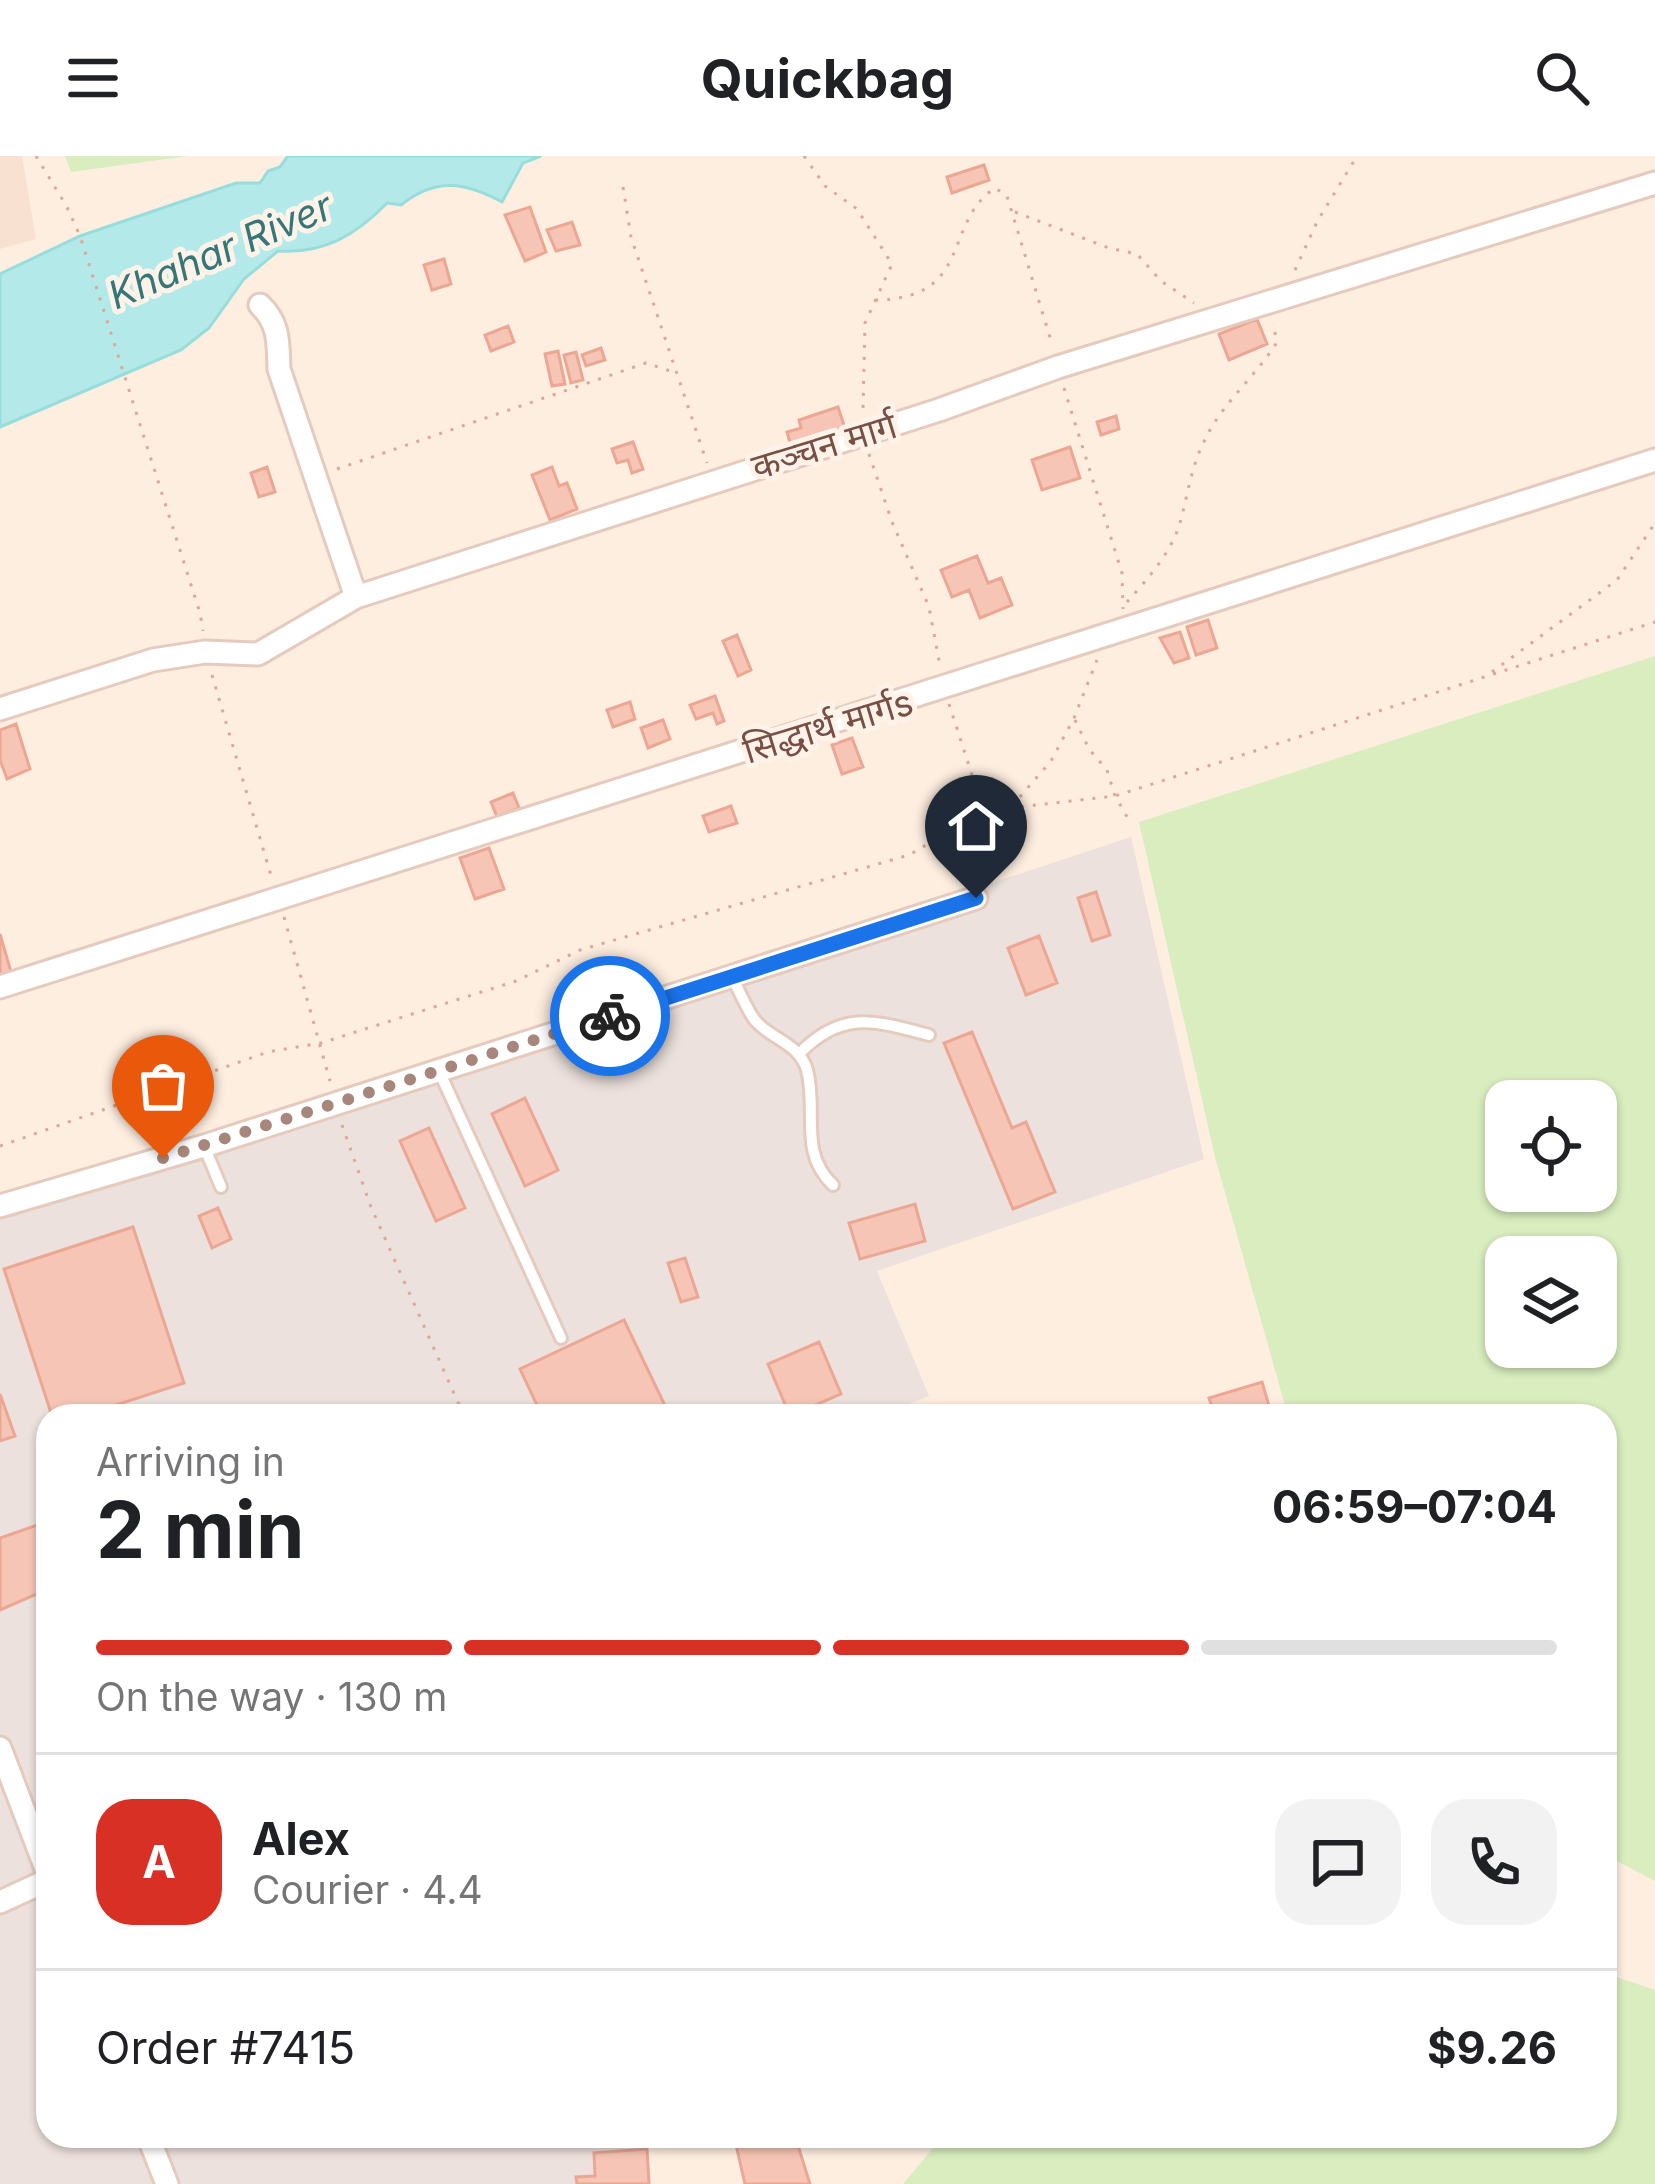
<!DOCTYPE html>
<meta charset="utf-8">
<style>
body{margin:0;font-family:Inter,"Noto Sans Devanagari",sans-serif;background:#f2f2f2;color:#202124;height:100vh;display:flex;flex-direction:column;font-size:45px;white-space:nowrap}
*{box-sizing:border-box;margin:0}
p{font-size:39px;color:#757577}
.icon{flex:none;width:66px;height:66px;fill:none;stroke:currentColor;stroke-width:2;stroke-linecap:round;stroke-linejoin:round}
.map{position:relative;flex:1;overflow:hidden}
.sheet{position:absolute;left:36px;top:1248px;width:1581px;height:744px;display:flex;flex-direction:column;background:#fff;border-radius:36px;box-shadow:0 3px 9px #0004}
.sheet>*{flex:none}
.controls{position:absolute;left:1485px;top:924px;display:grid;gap:24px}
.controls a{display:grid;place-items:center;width:132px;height:132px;border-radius:24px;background:#fff;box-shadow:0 3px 9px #0004;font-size:60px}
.pin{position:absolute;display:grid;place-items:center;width:102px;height:102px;color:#fff;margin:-123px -51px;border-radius:50% 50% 50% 0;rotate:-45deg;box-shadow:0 0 12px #0007}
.pin .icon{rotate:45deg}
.courier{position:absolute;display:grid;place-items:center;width:120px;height:120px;margin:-60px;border:9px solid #1a73e8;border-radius:50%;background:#fff;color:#222;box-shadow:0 3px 15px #0007}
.headline em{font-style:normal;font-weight:700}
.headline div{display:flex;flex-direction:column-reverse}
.headline{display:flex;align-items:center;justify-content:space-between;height:204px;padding:0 60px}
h1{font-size:78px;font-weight:700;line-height:90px}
.bar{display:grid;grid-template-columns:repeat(4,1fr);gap:18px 12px;align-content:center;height:144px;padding:0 60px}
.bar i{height:15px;border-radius:9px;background:#e0e0e0}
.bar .current{background:#d93025}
.bar p{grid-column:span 4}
.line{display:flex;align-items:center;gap:30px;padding:0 60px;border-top:3px solid #e0e0e0}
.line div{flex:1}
.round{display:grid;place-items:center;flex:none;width:126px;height:126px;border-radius:36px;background:#f2f2f2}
header{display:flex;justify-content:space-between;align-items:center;height:156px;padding:0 60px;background:#fff;font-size:54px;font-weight:700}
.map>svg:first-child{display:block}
.residential{fill:#f9e1d1}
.industrial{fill:#ece1dc}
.green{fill:#d9edbe;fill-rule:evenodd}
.water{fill:#b3eae9;stroke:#98dddc;stroke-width:3}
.building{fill:#f7c5b5;stroke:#eba794;stroke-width:3}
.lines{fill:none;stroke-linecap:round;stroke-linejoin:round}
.service-casing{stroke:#e5cabe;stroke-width:16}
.minor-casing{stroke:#e5cabe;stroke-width:27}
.path{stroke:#dba798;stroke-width:3;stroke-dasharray:3 9;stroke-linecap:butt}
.service{stroke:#fff;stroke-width:10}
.minor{stroke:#fff;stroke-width:21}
.done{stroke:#a7877b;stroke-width:12;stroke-dasharray:0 21.6}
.route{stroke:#1a73e8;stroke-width:15}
.labels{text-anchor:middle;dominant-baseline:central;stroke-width:10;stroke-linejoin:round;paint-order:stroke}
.street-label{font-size:36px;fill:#784f45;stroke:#fff3e9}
.water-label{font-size:39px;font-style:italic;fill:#357778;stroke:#fff3e9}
</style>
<header><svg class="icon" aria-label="menu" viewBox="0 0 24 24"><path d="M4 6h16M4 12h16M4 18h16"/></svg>Quickbag<svg class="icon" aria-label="search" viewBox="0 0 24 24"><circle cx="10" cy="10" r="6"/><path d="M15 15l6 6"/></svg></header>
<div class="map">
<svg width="1655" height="2028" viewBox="0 0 1655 2028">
<rect width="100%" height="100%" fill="#feeee0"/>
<path class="residential" d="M0,0H22L36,83L0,93Z"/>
<path class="industrial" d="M1131,681L1204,1003L877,1115L929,1240L878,1260H48V1980H647L651,2028H0V1055Z"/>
<path class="green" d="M65,0H188L71,16Z
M1655,500V1725L1605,1699V1260H1288L1215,1001L1139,666ZM1596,945V1035H1506V945ZM1596,1101V1191H1506V1101Z
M1605,1817L1655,1834V2028H903L943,1980H1605Z"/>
<path class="water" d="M288,0H541L523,7L502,46C465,26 436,21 401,49L387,47C356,79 324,98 278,95L244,123L209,172L181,194L0,271V118L80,80L236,27H260L268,15L280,11Z"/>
<path class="building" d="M984,9L989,24L952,37L947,21Z
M530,51L546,96L525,105L505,59Z
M572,66L580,89L556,95L547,74Z
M444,103L451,128L432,134L424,109Z
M1257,163L1267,188L1229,204L1219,178Z
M508,170L514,186L491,195L485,179Z
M601,192L605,204L586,210L582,199Z
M558,195L565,228L552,230L545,198Z
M576,196L583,224L571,227L564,199Z
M838,251L845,272L791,290L787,276L801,272L799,264Z
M1116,260L1119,273L1101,279L1097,266Z
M633,286L643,313L632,317L628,304L617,307L612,293Z
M1070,291L1080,322L1042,334L1032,304Z
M267,311L275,336L259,341L251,317Z
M552,311L559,330L567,327L577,353L550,364L532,319Z
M977,400L988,427L1001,422L1012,449L980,462L969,434L952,441L941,414Z
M1208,464L1217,492L1196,499L1187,471Z
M1180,476L1189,502L1174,507L1160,482Z
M737,479L751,514L738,520L723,485Z
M715,540L724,565L717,568L713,557L696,563L690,549Z
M630,546L635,563L613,571L607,554Z
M663,564L670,583L648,592L641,572Z
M16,568L30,613L7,623L0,604V574Z
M852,582L863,611L842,618L832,589Z
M513,637L519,652L497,661L491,646Z
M731,650L737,667L709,676L703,660Z
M489,692L504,733L475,743L460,702Z
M1096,736L1110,779L1092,785L1078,742Z
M0,778L14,826L0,829Z
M1039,780L1057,827L1026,839L1008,792Z
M972,876L1012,972L1026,966L1055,1036L1013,1053L944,887Z
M525,942L558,1014L525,1030L492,958Z
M429,972L465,1052L436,1065L400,985Z
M915,1048L925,1085L860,1103L849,1067Z
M218,1052L231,1083L212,1092L199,1060Z
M133,1071L184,1227L82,1260H52L4,1113Z
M685,1102L698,1141L681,1146L668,1107Z
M624,1164L670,1260H542L520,1213Z
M819,1186L841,1238L790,1260L768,1208Z
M1262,1226L1272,1260H1215L1209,1242Z
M0,1238L15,1280L0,1285Z
M43,1367L48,1377V1433L0,1454V1382Z
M734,1980H795L810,2028H745Z
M647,1993L649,2028H577L576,2021L595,2020L594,1997Z"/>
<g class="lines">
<defs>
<path id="service" d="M732,821C739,834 745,850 754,863C769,883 799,886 807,914C818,956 798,996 833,1029
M799,898C842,853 876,865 929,879
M439,915L561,1182
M204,990L221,1031"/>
<path id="minor" d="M260,149C280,168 278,188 279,213L356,441
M0,553L153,504L205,496L258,498L356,441L939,254L1058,211L1655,27
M0,831L1655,304
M0,1050L204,990L976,742
M0,1592L48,1718
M0,1746L48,1724
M148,1980L167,2028"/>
</defs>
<use href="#service" class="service-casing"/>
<use href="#minor" class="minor-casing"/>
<path class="path" d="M36,0L67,51L80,80L200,457L203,475
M804,0L825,30L857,53L892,108L865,167L863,253
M623,31L631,81L707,307
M1015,56L1109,92L1137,98L1161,125L1194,147
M1295,114L1317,66L1357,0
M875,144C974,143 942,67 995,32L1007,40L1052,188
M1064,232L1122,417L1123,453
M869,298L892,366L929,451L940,510
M337,313L646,207L676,217
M1127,446C1146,425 1170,398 1179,370C1187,344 1190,315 1202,290C1220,248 1255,222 1277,186L1273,167
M1492,516L1617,424L1655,367
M212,519L272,723
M949,548L983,653
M1075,564L1089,593L1107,614L1115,640L1130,666
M1012,650L1051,605L1074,562L1097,504
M284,761L330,925
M342,969L371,1051L464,1260
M0,990L268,896L321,887L516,825L580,794L909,699L984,655L1115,640L1655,466"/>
<use href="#service" class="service"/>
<use href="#minor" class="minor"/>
</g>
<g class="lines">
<path class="done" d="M163,1002L610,860"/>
<path class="route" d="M610,860L976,742"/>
</g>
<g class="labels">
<g class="street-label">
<text transform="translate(824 290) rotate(-17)">कञ्चन मार्ग</text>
<text transform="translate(828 570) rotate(-17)">सिद्धार्थ मार्गs</text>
</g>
<g class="water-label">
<text transform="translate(220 94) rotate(-23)">Khahar River</text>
</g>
</g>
</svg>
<div class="controls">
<a><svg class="icon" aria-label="locate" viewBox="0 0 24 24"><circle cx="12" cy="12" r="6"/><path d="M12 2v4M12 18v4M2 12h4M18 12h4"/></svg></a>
<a><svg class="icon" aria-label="layers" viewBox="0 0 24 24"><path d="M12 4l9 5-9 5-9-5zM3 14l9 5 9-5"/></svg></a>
</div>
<div class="pin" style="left:163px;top:1002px;background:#ea580c"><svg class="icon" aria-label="bag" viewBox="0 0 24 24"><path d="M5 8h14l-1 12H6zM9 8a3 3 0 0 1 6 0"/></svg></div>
<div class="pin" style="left:976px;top:742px;background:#1f2937"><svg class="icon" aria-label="home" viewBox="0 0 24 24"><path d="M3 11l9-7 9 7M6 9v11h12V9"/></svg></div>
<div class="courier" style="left:610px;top:860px"><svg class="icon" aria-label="bike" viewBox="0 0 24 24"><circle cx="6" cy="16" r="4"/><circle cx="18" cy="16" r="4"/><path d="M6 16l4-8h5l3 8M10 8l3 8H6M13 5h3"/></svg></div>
<section class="sheet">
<div class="headline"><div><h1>2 min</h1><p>Arriving in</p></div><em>06:59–07:04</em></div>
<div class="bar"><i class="current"></i><i class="current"></i><i class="current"></i><i></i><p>On the way · 130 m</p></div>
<div class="line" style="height:216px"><b class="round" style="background:#d93025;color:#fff">A</b><div><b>Alex</b><p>Courier · 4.4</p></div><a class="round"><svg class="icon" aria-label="chat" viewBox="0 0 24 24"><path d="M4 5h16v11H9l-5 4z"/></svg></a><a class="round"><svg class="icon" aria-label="phone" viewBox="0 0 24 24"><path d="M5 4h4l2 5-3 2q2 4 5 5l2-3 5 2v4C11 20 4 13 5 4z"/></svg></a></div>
<div class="line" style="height:156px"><div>Order #7415</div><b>$9.26</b></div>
</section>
</div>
